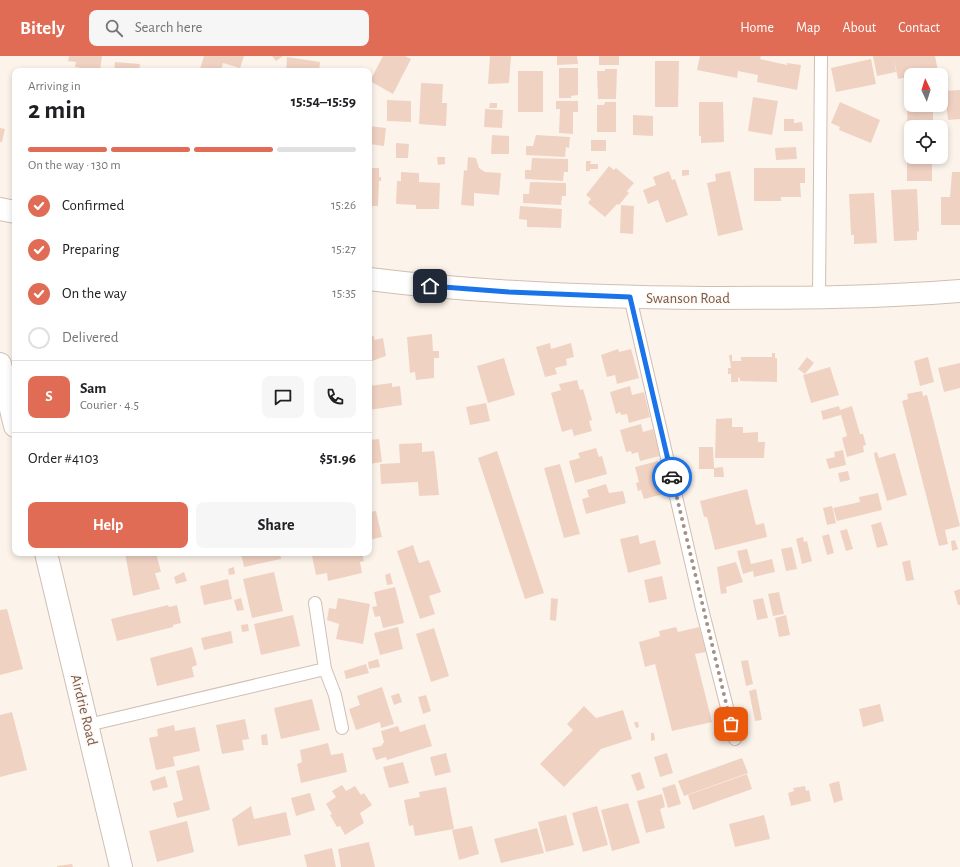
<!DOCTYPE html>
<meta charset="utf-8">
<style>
body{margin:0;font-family:"Alegreya Sans",sans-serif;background:#f6f6f6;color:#202124;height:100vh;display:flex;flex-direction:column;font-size:15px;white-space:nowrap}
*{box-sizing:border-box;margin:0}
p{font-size:13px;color:#757577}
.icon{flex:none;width:22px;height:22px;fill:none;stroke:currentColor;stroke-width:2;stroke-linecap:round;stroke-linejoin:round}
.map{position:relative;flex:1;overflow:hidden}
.details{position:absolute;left:12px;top:12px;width:360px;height:488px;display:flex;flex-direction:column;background:#fff;border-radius:8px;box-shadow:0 2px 6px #0003}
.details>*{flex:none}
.needle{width:26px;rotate:356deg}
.controls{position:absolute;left:904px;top:12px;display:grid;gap:8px}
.controls a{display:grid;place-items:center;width:44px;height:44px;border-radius:8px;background:#fff;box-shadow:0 2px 6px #0003;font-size:20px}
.pin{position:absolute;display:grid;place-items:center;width:34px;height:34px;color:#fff;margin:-17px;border-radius:8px;box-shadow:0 2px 6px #0006}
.courier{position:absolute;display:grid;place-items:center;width:40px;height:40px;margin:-20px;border:3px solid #1a73e8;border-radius:50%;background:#fff;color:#222;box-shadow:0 1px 5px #0007}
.overview em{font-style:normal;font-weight:700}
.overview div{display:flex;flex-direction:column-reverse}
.overview{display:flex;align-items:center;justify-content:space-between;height:68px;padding:0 16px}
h1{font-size:26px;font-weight:700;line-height:30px}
.bar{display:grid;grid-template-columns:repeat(4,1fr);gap:6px 4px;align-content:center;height:48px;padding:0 16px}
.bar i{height:5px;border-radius:3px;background:#e0e0e0}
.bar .selected{background:#e06c56}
.bar p{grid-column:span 4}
.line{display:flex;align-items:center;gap:10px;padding:0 16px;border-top:1px solid #e0e0e0}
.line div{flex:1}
.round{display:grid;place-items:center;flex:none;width:42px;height:42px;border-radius:8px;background:#f6f6f6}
ol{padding:0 16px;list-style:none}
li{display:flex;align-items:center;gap:12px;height:44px}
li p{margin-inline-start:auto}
li .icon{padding:4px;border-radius:50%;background:#e06c56;color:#fff;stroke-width:4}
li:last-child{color:#757577}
li i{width:22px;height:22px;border:2px solid #e0e0e0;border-radius:50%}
.cta{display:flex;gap:8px;margin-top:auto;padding:8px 16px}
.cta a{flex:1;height:46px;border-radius:8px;background:#e06c56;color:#fff;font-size:16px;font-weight:700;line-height:46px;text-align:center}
.cta a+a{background:#f6f6f6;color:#202124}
header{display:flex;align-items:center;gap:24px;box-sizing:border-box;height:56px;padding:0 20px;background:#e06c56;color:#fff}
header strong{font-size:19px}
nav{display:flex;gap:22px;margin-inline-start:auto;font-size:14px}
.search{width:280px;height:36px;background:#f6f6f6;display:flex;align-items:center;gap:10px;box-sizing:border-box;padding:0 14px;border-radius:8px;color:#757577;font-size:15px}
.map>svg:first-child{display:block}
.building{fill:#f0d2c3}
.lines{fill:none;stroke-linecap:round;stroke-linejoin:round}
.service-casing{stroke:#d0beb3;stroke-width:14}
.minor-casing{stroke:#d0beb3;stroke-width:24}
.secondary-casing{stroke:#d3beb0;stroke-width:24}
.service{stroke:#fff;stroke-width:12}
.minor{stroke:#fff;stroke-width:22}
.secondary{stroke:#fff;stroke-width:22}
.done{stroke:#a59085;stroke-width:4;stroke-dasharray:0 7.2}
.route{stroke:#1a73e8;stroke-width:5}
.labels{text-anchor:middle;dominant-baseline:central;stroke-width:3;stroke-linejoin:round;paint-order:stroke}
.street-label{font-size:15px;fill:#765a4e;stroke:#fef8f1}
</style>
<header>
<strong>Bitely</strong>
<div class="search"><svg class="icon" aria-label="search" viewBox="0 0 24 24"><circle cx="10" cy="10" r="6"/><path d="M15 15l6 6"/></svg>Search here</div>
<nav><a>Home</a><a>Map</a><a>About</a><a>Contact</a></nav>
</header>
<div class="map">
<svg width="960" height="811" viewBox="0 0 960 811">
<rect width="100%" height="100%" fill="#fcf4eb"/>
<path class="building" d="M69,0H102L100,15L75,11L76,6L68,5Z
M204,0H244L240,12L223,7L221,15L200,13Z
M272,0H283L276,5Z
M383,0H405L411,3L393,38L370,25Z
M490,0H511L509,27L488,28Z
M557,0H577L578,8L557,9Z
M599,0H619V9H599Z
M700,0H761L760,3L787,9V7L801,9L797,34L757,26L758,19L738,15L737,22L697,14Z
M873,0H893L896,16L877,20Z
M893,0H935L938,15L898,23Z
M287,1L320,6L319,15H286Z
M871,3L876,28L836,36L831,12Z
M655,5H679L678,51H655Z
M115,6L140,8L139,15H114Z
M559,12H578V39L571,40V42H559Z
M605,13H617L616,43H598L597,15H605Z
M518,15H543V56H518Z
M421,27L443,28L442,47H447L446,70L419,68Z
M908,34H911V49H933V71H911V68H907Z
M960,34V63L948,64L945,35Z
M753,41L778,45L772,79L748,75Z
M387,44L411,45V66L387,65Z
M556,45H578V56H573V78L559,77L560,53H556Z
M605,46H616V76H597V49H604Z
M699,46H723L724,86L701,87V80H699Z
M840,46L880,64L871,87L839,74L840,71L831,67Z
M490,47H497V52H489Z
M485,53L503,54L502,72L484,71Z
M633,59L653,60V80L633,79Z
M784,63H794V67L802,66L803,75H784Z
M369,70L386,72L384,90L369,88Z
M0,72L5,73L2,86H0Z
M492,79L509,80V98H491Z
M536,79L570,81L569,92L566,91L565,101L526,99V90H533Z
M591,84H606V95H591Z
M396,87L409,88L408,102H396Z
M907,90H911V101H932V125H907Z
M796,91L797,103L776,104L775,92Z
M437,101H445V108L438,109Z
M468,101L476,102L479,112L485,116L501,117L499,139L474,137V150L461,149L464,114L467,115Z
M532,102L568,103V116H564L563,125L525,123V114H531Z
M586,105H591L590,108H598V113H590V115H586Z
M609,110L614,114L616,112L634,127L627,135L629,137L619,149L617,148L605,161L588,147L591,143L586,139Z
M369,112H379V121H381V125H379L378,150H369Z
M754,112H805V127H800L801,141H781V145H754Z
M682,114H689V119L682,120Z
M669,115L672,124L675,123L688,159L666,167L658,144L648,148L643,134L656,129L653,121Z
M730,115L743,174L718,180L707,127L716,125L715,118Z
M401,116L419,117V126L440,127L439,153H416V149L396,148L397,125H401Z
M952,116H960V169H941V141H950Z
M530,126L566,127V140H562L561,149L523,147V138H529Z
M917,133L919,176L917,175V184L894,185L891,134Z
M874,137L877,187L854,188V179H851L849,138Z
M621,149L634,150L633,178L620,177Z
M520,150L562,153L561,172L527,171V164L519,163Z
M432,278L433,295H439V302H434V322L416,324L415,316L410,317L407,281Z
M374,280V284L383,282L386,300L369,306V281Z
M550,287L551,293L571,287L574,301L566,303L567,309L555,312L557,318L545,321L536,291Z
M618,293L619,296L631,293L639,322L617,328L615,319L607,321L601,299Z
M772,297H775V302H777V326L740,325V322H738V326H731V318H728V312H731L729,299H732V305H741V301H772Z
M807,301L814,307L805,318L798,313Z
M928,301L934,326L920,330L914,305Z
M504,302L515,339L488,347L477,310Z
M960,307V332L944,336L938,312Z
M830,311L839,339L811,347L803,319Z
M577,324L580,334L583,333L592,364L589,365L592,375L574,380L572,373L562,376L551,337L561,334L559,328Z
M392,327V331L400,330L402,349L369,354V330Z
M630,330L632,339L644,336L650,361L629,367L627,358L621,359L620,356L616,358L610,336Z
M922,335L923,340L927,339L960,470L945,474L948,488L939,490L902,345L908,343L907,338Z
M486,347L490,365L470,369L466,351Z
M839,350L840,354L852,350L860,378H863L866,389L863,390L864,396L847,401L842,382L847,380L841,359L823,364L821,355Z
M732,362V371H743V377L758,376V386H765L764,402H715L716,363Z
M641,368L643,376L653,373L660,400L640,405L638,396L632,398L631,395L626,396L620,374Z
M379,383L382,406L369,408V384Z
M422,387V396L434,395L435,400L439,439L419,440L418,426L381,428L380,408L400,407L399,388Z
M699,391H713L714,413H699Z
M596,392L599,401L602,400L607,418L575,427L569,405L580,402L578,397Z
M843,394L846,409L829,413L826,403L835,401L834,396Z
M497,395L544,537L525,543L478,402Z
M877,396L879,402L895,397L907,439L887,445L875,403L874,397Z
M658,405L659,412L664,410L671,436L644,443L641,434L638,435L636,427L639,426L635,411Z
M560,408L580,478L564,482L544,412Z
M723,411L724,421H714V412Z
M848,415L850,424L840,426L838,417Z
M606,428L609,437L623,435L626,447L586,458L582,443L589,441L587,434Z
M747,433L756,469L764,467L767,481L715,494L707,461H704L700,445Z
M878,437L882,454L837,465L833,452L860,446L859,441Z
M832,450L836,467L827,469L823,452Z
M376,455L382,481L369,484V456Z
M881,466L888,489L877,492L871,469Z
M847,473L853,493L846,495L840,475Z
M829,478L834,497L827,499L822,480Z
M638,479L640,488L655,484L661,508L628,517L620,483Z
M803,481L804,486L807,485L812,505L802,508L796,483Z
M955,484L958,493L952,495L951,485Z
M413,489L419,507L429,504L441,536L429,540L435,558L420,563L397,495Z
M792,491L797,513L786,515L781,493Z
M747,493L751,508L772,503L775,516L754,521L753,515L743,518L737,495Z
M125,497H156L161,516L155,517L160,533L133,540Z
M241,497H280L281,503L244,511Z
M326,497H362L364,505L360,506L362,517L328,525L327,517L316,519L312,500Z
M910,504L914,524L906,525L902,506Z
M736,506L743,526L726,531L727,537L721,538L717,511Z
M234,511L235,518L229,519L228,513Z
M184,516L187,525L176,528L174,521Z
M274,516L283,555L252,562L243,523Z
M390,517L393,528L387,529L385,519Z
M662,520L667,543L649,547L644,524Z
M228,523L232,543L204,549L200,530Z
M395,531L404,567L383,572L380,560L375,561L372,551L377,550L374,536Z
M960,533V549H958L954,535Z
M779,536L784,558L773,560L768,538Z
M241,542L244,554L237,555L234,544Z
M338,542L370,548L363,588L336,583L339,568L327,564L329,552L336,553Z
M551,542L558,543L556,565L550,564Z
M763,542L768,562L757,564L753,544Z
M168,549L169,551L177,549L181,567L173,569V571L117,585L111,563Z
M7,553L23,613L0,619V554Z
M293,559L300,590L261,599L254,568Z
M786,559L790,579L779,581L775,562Z
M248,568L249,575L242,576L241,569Z
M398,571L403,593L380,599L374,577Z
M676,571L678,576L699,571L706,596L695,598L712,666L672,675L655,608L645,611L639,586L660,580L659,575Z
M434,572L449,620L431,626L416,578Z
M231,575L233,587L204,594L201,582Z
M192,591L197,609L192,611L194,621L157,630L150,602Z
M378,603L380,611L369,613L368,606Z
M748,604L753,628L746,630L741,605Z
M366,608L369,617L346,623L344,615Z
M382,631L394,668L381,672L380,666L356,674L349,653L360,649L357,640Z
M756,633L762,664L755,665L749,635Z
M399,637L402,646L394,649L391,640Z
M426,639L431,655L423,658L418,641Z
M312,643L320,674L281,683L274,652Z
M880,648L884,665L863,671L859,653Z
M584,650L596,662L623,654L632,683L601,693L564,731L540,708L573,674L567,668Z
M12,656L27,714L0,721V659Z
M245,663L249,683L242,684L244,694L222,698L216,669Z
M634,666H638L639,671L636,672Z
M425,668L432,690L387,704L386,701L376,704L372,692L381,690L384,686L381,675L398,670L400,676Z
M174,669L175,675L195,671L200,695L173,701L175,710L156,714L149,682L158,680L157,673Z
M651,677H654L655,684L651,685Z
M267,678L268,689H262L261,679Z
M328,687L331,699L343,697L347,716L301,727L297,708L302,706L300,694Z
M446,697L451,716L435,720L430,701Z
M667,697L673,717L660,721L654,701Z
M742,702L748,717L684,740L678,725Z
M403,706L409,727L389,732L383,711Z
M199,709L210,754L177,762L173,747L183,744L176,715Z
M640,716L645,732L637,735L631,719Z
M747,718L752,733L693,754L688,739Z
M165,720L168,731L153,735L150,725Z
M839,725L843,744L834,747L829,728Z
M675,728L681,748L668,752L662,732Z
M342,729L346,735L355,730L361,739L364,737L372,749L360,757L364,767L345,779L340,770L337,771L330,759L332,758L326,748L336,741L332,735Z
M805,730L806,735L809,734L811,745L791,750L788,737L794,735L793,732Z
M446,731L454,773L415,780L413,769L409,770L404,744L420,741L419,736Z
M310,737L315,754L296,760L291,742Z
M662,738L665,751L660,753L665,772L646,777L637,745Z
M628,747L640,787L612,795L601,754Z
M251,750L254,763L286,756L291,779L238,790L232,763Z
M597,750L608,789L583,796L572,757Z
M566,759L574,789L546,796L538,766Z
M764,759L770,783L735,791L729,768Z
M187,765L194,796L157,806L149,775Z
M472,770L479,798L459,804L452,774Z
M537,772L544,797L501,807L494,783Z
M369,786L375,811H341L338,793Z
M332,792L336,811H307L304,799Z
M72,808L73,811H57V810Z"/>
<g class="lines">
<defs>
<path id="service" d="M630,241L701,549L735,683
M819,242L821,0
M315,547L325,613L335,639L342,672
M88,669L325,613"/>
<path id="minor" d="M0,308L15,370
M46,497L121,811"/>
<path id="secondary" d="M0,153L15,156
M369,223C480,237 592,241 703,242C789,242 874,242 960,235"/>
</defs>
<use href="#service" class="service-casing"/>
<use href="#minor" class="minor-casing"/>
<use href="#secondary" class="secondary-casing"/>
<use href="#service" class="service"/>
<use href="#minor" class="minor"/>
<use href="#secondary" class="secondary"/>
</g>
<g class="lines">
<path class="done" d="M672,421L731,668"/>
<path class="route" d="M430,230L509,236L630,241L672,421"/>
</g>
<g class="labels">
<g class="street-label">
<text x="688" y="242">Swanson Road</text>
<text transform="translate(84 654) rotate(76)">Airdrie Road</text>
</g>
</g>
</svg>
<div class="controls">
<a><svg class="needle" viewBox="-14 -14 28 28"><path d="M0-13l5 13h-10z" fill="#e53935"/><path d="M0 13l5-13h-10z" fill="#757577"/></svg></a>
<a><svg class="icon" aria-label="locate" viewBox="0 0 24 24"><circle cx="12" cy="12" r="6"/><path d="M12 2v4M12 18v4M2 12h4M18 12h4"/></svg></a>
</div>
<div class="pin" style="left:731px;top:668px;background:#ea580c"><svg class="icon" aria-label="bag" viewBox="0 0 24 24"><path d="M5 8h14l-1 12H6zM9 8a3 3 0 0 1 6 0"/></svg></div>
<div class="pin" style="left:430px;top:230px;background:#1f2937"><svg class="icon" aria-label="home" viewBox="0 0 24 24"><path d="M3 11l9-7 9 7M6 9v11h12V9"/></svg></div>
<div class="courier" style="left:672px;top:421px"><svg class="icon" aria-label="car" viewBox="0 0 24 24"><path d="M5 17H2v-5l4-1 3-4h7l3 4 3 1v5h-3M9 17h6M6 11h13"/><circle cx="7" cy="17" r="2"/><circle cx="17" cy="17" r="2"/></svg></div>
<section class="details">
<div class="overview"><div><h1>2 min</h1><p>Arriving in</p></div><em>15:54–15:59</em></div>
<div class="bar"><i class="selected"></i><i class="selected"></i><i class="selected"></i><i></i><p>On the way · 130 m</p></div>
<ol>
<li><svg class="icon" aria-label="check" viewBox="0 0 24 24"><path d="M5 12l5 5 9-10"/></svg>Confirmed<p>15:26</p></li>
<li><svg class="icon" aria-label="check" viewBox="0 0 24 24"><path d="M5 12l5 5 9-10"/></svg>Preparing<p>15:27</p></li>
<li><svg class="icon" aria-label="check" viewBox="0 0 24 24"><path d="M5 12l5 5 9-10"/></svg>On the way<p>15:35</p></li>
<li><i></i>Delivered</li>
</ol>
<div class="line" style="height:72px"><b class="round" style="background:#e06c56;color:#fff">S</b><div><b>Sam</b><p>Courier · 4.5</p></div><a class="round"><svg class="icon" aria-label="chat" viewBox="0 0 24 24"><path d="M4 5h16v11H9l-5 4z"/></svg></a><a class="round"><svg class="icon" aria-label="phone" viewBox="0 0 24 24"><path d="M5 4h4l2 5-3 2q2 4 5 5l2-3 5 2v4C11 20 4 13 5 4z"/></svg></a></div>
<div class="line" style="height:52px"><div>Order #4103</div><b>$51.96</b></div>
<div class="cta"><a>Help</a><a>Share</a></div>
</section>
</div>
